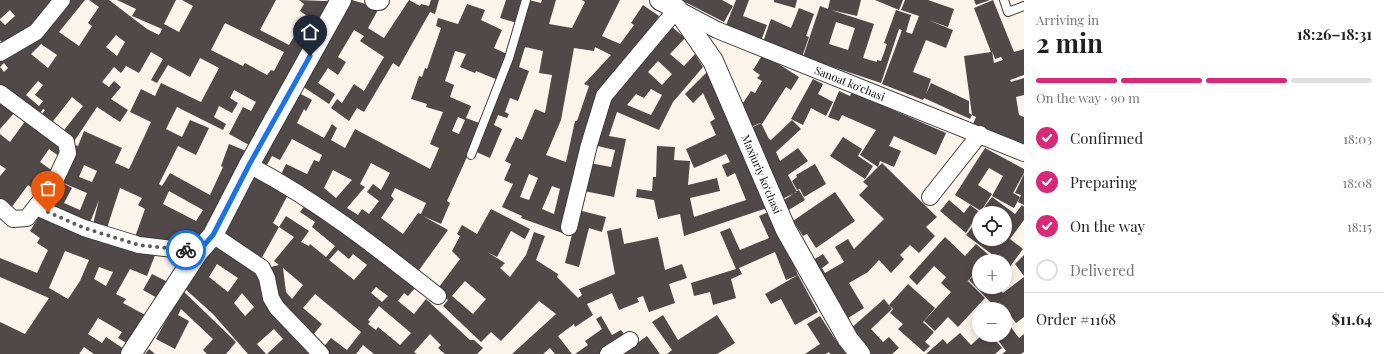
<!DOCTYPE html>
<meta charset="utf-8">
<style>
body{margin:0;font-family:"Playfair Display",serif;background:#f2f2f2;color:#202124;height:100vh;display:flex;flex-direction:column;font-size:15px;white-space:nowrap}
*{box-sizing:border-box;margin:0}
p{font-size:13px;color:#757577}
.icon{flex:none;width:22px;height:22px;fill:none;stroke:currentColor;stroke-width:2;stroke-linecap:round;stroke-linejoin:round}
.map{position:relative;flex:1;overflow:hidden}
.panel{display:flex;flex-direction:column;background:#fff;width:360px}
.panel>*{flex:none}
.tools{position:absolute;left:972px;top:206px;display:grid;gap:8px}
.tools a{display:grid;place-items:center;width:40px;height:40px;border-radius:50%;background:#fff;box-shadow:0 2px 10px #0003;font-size:20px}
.pin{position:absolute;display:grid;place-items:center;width:34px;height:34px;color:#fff;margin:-41px -17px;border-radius:50% 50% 50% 0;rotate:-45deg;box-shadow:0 0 4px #0007}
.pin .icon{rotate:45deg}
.courier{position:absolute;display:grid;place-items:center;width:40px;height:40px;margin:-20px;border:3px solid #1a73e8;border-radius:50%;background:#fff;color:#222;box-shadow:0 1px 5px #0007}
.summary em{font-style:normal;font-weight:700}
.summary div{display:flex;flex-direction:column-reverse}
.summary{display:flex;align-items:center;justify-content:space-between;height:68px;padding:0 12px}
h1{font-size:26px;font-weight:700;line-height:30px}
.bar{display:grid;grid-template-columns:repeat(4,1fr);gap:6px 4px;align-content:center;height:48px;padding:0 12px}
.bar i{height:5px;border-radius:3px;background:#e0e0e0}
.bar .active{background:#db2777}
.bar p{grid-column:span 4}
.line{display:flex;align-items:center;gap:10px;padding:0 12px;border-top:1px solid #e0e0e0}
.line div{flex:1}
ol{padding:0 12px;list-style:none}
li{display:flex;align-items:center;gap:12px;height:44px}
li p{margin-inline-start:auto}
li .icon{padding:4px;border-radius:50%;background:#db2777;color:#fff;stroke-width:4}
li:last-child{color:#757577}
li i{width:22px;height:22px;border:2px solid #e0e0e0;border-radius:50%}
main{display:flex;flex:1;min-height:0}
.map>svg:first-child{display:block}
.building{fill:#514948;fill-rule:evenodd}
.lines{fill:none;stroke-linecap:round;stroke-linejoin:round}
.service-casing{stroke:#3d3d3d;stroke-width:10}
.minor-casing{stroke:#3d3d3d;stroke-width:18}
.tertiary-casing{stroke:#3d3d3d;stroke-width:22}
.service{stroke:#fff;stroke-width:8}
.minor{stroke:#fff;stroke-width:16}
.tertiary{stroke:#fff;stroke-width:20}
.done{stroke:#5f5c58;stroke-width:4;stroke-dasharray:0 7.2}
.route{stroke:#1a73e8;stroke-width:5}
.labels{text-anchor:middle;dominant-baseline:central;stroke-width:4;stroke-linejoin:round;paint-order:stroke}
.street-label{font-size:11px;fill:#0a0a0a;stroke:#fff}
</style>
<main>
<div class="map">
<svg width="1024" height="354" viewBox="0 0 1024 354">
<rect width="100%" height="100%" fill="#fcf3ea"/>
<path class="building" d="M0,0H55L40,17L17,39L3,44L0,40V20L5,25L15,16L10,10L0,19Z
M67,0H85L59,32L79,46L92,26L88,23L99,7L89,0H109L147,29L159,35L162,29L132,16L136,9L117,0H176L164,24L179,32L193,6L182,0H276L260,30L289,45L296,33L307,40L249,145L229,134L243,107L251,111L256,102L234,90L230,98L238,103L232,113L219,106L214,117L226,124L223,130L177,107L166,129L182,137L190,120L209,128L196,155L178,146L159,184L162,186L170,173L210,195L223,167L221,166L229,144L246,151L201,239L197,237L192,246L135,237L145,209L138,205L142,198L120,188L106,231L92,228L99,200L89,225L47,205L60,182L75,145L78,146L84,131L122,148L115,163L129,169L151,122L130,112L141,89L155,96L161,83L201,102L219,68L200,58L190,77L168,65L157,83L151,80L163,59L151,52L139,73L126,66L121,73L114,67L102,82L109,87L114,81L121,87L111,99L128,110L120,122L97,107L73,143L61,134L83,106L72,97L50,125L40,117L45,110L43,109L38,116L0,84V67L4,72L8,68L4,63L0,67V55ZM225,23L284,52L274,71L271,70L267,75L245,63L243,66L211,50ZM116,35L125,42L117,56L106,47ZM41,44L57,55L48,68L31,54ZM38,81L43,85L35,95L43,101L39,106L26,95ZM84,165L97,171L92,182L79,177ZM61,182L87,193L80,210L64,203L72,188ZM169,191L203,210L196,221L163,204Z
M299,0L324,1L337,0L320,25L300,11L304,4Z
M352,0L379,8L368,28L384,38L409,0L420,6L421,4L429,6L431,0H439L435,14L430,12L399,67L393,63L364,112L357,108L349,121L331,108L337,99L342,103L354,84L364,91L384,57L360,41L364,36L354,30L338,57L346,62L338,75L328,68L318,83L335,94L329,104L299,84Z
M506,0H524L517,23L500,18Z
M529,0L541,3L542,0H556L549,24L572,28L585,2L582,0H620L602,36L620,44L634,25L631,23L643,5L659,16L590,124L565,234L521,218L522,216L502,207L513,184L504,180L511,164L505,161L516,137L522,140L535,109L545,113L552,75L539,73L543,51L525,47L519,67L529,71L518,101L510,98L505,112L509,114L507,118L498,115L494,125L502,129L490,158L474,151L521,26H523ZM595,47L611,55L584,84L589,86L577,121H575L566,162L546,155L561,120L574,48L594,51ZM529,174L538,178L529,200L520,197ZM552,186L560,189L554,214L542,209Z
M681,0H722L733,6L724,22Z
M736,0H749L743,16L767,25L761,41L725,28Z
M774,0H797L795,8L774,2Z
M830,0H861L857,16L831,10L874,24L863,58L877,62V60L881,61L887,44L884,43L896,10L911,15L906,32L912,34L919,16L901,10L905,0H928L954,9L948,27L928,20L953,30L946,48L926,40L913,72L931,79L926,94L931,83L969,101V113L972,115L970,119L924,98L923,100L882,84L902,30L899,29L881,83L803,57L820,6L828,9ZM836,22L855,28L848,50L829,44Z
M875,0H903L899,10Z
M974,0H990L976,5Z
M993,0L1014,52L1024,49V75L1010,80L1011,82L1024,78V95L1016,97L1019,115L1024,117V145L973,124L976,117L972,115L964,56L991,52L974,8ZM992,51L995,59L1001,57L1003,60L994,63Z
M467,4L485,10L481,20L502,30L494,48L509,55L498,80L476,71L475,73L460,67L466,54L455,51L445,81L454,85L450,97L471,106L466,118L482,124L447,201L450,203L441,224L423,216L448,230L417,273L279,179L286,164L307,174L314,160L319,162L322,155L292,139L280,160L272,156L264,170L255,165L297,92L312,100L306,111L304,109L297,123L324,138L332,124L337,128L331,140L345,148L355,129L430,169L439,148L430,144L443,112L426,107L427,104L411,99L419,76L422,77L425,68L427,69L441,28L436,26L438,18L458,24ZM458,117L465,120L459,134L452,131ZM371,163L390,173L381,190L373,184L367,192L379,201L369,214L362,209L358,215L347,208L365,187L360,184ZM333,170L352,180L336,198L324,188ZM395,188L426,203L421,214L418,213L403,234L381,218L394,199L391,196Z
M799,8L814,14L806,36L809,37L802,57L763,42L771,19L791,28Z
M671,26L685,38L670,54L684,66L695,54L703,67L673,102L659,130L617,112L609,136L626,139L614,197L584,191L590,163L611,167L615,150L593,145L608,97ZM658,61L672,74L662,85L648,72ZM651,89L662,95L651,115L627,105L636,94L644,98Z
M763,54L799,77L791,90L786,87L762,124L760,123L749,128L739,109L751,91L755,93L762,81L757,78L760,75L753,70Z
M707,72L767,208L684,236L680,214L658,219L654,200L636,197L637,189L652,191L653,177H656L657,146L675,147L674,160L690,161L688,185L717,178L720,191L690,198L694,217L746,200L735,173L727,177L722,165L730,162L726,154L694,168L686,149L716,135L710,122L715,119L703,93L693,103L685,94Z
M813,79L823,84L818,94L833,102L826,116L811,108L803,125L791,119Z
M839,91L850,96L852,92L946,133L936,155L894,136L889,146L901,151L894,167L880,161L878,167L860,155L876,130L842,115L839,121L828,117Z
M0,97L16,111L0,129Z
M26,120L66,148L60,157L49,149L40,162L57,174L41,195L28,185L11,208L0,200V176L6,169L0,165V134L10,142Z
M792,120L801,129L776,152L780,161L798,148L808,161L788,175L797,192L782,199L749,129L761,123L769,139L771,140Z
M843,137L862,149L858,156L873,166L865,179L830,156Z
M985,148L1024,169V173L1013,193L1020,197L1014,208L992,196L1003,176L989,168L978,185L992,194L981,211L955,195Z
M882,163L937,217L926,227L935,236L919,253L910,245L900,255L904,259L891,273L879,260L868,272L849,283L864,308L845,320L810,262L823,254L829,263L822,268L825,273L844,262L835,247L848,239L854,249L884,219L859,195L868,186L863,182Z
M815,164L826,184L804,197L800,189L797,190L792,181L797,177L796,175Z
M256,173L290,191L273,223L279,227L260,261L220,239Z
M1024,174V205L1018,202L1021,195L1015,193Z
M799,190L805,200L787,211L781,202Z
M835,192L855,221L816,248L807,234L803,236L793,221Z
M992,197L1015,214L1022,205L1024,207V220L1010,239L1023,249L1009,268L1005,264V261H1001L966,235L979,218V239H1005V213H983L984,211L982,210Z
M949,200L964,213L970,205L981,213H979L966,233L940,211Z
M308,201L416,287L408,296L404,293L398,301L414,314L426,299L470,340H474L483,348L477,354H445L438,348L441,345L430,334L414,352L417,354H374L363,345L356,354H325L321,350L331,338L347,350L361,332L315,294L303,308L322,324L313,335L277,298L271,267L279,265L274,261L294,237L279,227L286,216L309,231L301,242L309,246L310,244L326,257L335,246L312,227L315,222L300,212ZM338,250L349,259L353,254L367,265L354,280L329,260ZM283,268L303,285L292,299L286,292ZM376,287L388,296L382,302L371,293ZM379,306L411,333L400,345L378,327L376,330L368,324L370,322L368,320Z
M491,209L530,229L525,239L511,231L497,257L487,252L505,263L500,268L510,277L526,255L534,232L545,236L536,260L558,274L557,277L578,298L582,295L579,289L615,274L607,231L621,228L624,244L658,237L665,270L682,264L687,278L669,284L675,303L649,312L643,296L637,298L639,302L619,310L612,293L587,304L593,315L575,327L574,324L558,336L572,354H555L550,348L543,354H512L556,314L539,301L501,341L491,332L481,342L443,306L448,300L436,291L460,259L452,251L460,236L457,234L462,225L477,234ZM465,281L486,299L473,314L452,296Z
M43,210L62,222L60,227L108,243L157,250L147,276L130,269L116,294L126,299L123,303L147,316L130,345L118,338L122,332L98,318L88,334L102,343L106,337L127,351L125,354H94L84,347L79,354H0V322L25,334L49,298L0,277V258L37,273L48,250L37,243L40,238L30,231ZM65,251L89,260L80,281L68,299L49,288ZM99,267L113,272L106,286L94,279Z
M578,210L606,217L602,232L589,228L579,267L565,263Z
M771,211L798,275L818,312L795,325L781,299L771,304L765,294L798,275L786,280L775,252L739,268L742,274L731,279L736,298L713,305L710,292L694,296L691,283L736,269L720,232L730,228L740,250L769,238L759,216Z
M945,237L965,256L976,244L990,256L986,261H979V268L966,283L968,281L985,298L958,327L948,317L935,331L924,321L951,292L941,283L946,277L934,266L917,285L909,277Z
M213,242L260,273L264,293L263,300L317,354H267L283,339L274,329L257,344L266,354H248L213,314L184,288ZM217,264L238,278L228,292L209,277ZM242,293L254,307L245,316L234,303Z
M1024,255V276L1015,264Z
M979,270V287H998L1003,293L1024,277V317L1016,323L1003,306L997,309L969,280Z
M152,274L168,282L159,299L143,290Z
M908,284L935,308L923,322L934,332L925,342L930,346L924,352L898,329L903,324L890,313L894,308L893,309L889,305Z
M182,290L236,342L226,354H207L203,350L213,339L181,309L178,315L189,321L175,349L156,339Z
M884,299L892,309L871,329L883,342L889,337L899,348L892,354H870L871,353L849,330Z
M663,315L678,340L717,315L735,343L717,354H667L672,350L652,322Z
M601,316L612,335L621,330L626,337L600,354H575L588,345L585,341L602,329L596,319Z
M820,316L833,336L846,354H830L829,352L826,354H805L820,344L807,324Z
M1005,319L1019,338L1024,334V352L1021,354H1002L1006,351L994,335H1005Z
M960,333L971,345L982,335H991L1002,348L995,354H926L943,339L947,344Z
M647,336L660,354H611L636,344Z
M149,349L155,354H145Z"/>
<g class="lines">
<defs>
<path id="service" d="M1004,0L1008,12L1024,6
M471,155L509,58L526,0"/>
<path id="minor" d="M0,53L36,32L62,0
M0,93L66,142L68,153L53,185L27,218L13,219L0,207
M249,165C318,201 377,248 438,296
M930,197L980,134
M36,207L84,228L139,245L198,252
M569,227L589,145L604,96L677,9L717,30L1024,153
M213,235L262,268L267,278L271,298L277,308L321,354
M608,354L630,340"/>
<path id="tertiary" d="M375,0H379
M660,0L677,9L713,61L786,230L848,339L860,354
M131,354L198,252L213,235L249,165L341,0"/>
</defs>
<use href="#service" class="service-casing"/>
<use href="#minor" class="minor-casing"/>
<use href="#tertiary" class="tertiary-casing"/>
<use href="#service" class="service"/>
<use href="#minor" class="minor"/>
<use href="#tertiary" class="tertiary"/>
</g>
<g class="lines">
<path class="done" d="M48,212L84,228L139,245L186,250"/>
<path class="route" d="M186,250L198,252L213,235L249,165L310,56"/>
</g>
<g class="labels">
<g class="street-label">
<text transform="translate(850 83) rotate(22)">Sanoat koʻchasi</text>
<text transform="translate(762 174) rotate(67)">Maxjuriy koʻchasi</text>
</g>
</g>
</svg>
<div class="tools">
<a><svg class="icon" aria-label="locate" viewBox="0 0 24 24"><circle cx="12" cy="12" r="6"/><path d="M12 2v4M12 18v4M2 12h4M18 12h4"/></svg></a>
<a>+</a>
<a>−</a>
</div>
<div class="pin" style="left:48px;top:212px;background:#ea580c"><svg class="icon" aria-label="bag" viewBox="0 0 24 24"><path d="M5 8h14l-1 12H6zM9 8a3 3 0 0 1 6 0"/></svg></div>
<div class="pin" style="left:310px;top:56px;background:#1f2937"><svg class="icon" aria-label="home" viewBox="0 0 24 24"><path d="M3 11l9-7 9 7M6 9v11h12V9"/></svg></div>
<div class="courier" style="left:186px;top:250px"><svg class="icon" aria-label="bike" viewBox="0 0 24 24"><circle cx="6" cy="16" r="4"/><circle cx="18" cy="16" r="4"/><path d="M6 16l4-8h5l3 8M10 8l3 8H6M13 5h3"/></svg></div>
</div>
<section class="panel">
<div class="summary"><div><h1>2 min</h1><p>Arriving in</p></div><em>18:26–18:31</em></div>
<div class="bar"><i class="active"></i><i class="active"></i><i class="active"></i><i></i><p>On the way · 90 m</p></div>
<ol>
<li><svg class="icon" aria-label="check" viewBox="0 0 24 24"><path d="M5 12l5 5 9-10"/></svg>Confirmed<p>18:03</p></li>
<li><svg class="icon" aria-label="check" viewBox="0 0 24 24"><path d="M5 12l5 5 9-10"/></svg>Preparing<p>18:08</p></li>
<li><svg class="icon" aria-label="check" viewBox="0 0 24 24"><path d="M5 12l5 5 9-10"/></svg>On the way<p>18:15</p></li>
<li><i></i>Delivered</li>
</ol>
<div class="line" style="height:52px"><div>Order #1168</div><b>$11.64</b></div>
</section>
</main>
